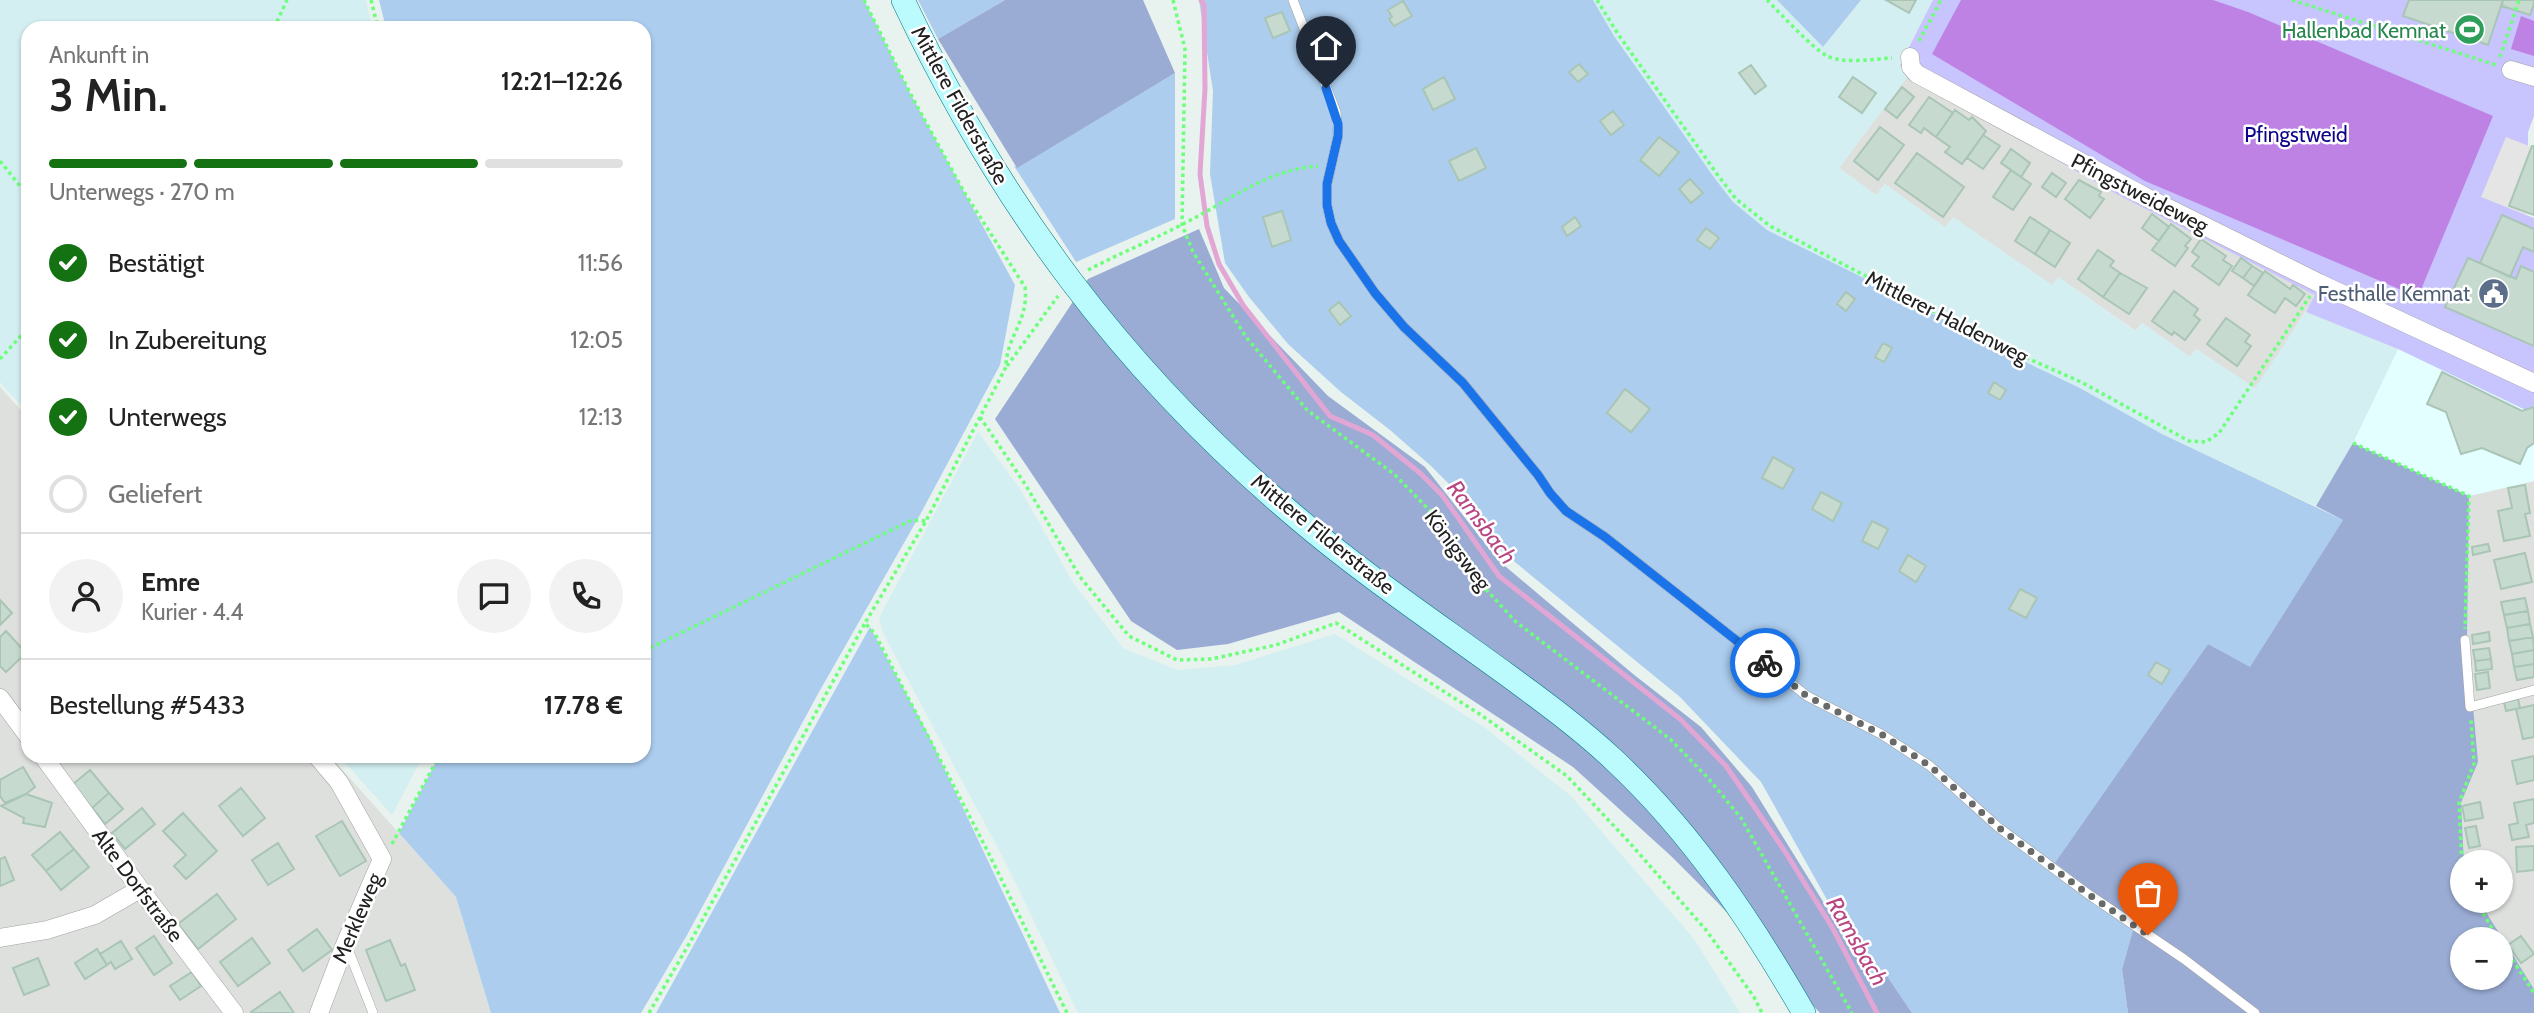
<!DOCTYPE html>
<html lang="de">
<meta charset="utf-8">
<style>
body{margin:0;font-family:Cabin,sans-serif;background:#f2f2f2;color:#222;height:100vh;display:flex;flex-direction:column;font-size:26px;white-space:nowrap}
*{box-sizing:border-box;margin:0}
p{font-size:23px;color:#767676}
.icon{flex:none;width:38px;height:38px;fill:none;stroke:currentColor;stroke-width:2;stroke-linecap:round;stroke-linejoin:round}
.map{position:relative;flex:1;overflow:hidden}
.side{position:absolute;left:21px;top:21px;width:630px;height:742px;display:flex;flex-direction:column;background:#fff;border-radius:21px;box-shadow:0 2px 5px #0004}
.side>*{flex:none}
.fabs{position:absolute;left:2450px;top:850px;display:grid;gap:14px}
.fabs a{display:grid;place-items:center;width:63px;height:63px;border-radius:50%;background:#fff;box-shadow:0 2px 5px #0004;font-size:35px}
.pin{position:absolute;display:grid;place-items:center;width:60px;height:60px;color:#fff;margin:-72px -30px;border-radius:50% 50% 50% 0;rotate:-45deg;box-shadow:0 0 7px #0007}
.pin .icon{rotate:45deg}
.courier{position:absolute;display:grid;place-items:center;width:70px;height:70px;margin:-35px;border:5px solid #1a73e8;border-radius:50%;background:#fff;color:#222;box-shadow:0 2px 9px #0007}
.summary em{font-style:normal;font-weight:600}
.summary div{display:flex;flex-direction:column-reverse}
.summary{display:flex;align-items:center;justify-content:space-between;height:119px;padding:0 28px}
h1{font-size:46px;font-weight:600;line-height:52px}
.bar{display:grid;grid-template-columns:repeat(4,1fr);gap:10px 7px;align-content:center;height:84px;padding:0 28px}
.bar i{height:9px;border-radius:5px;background:#e0e0e0}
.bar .active{background:#147213}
.bar p{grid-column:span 4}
.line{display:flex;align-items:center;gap:18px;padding:0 28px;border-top:2px solid #e0e0e0}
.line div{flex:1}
.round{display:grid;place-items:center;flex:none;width:74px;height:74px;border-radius:37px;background:#f2f2f2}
ol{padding:0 28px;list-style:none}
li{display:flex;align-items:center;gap:21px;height:77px}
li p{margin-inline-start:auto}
li .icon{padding:7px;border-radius:50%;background:#147213;color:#fff;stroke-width:4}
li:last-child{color:#767676}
li i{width:38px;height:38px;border:4px solid #e0e0e0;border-radius:50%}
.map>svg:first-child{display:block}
.residential{fill:#dee0de}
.education{fill:#e4ffff}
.farmland{fill:#d3eff1}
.grass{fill:#accdee}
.forest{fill:#9aacd4;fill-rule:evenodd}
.park{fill:#c8c4fd}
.pitch{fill:#be82e5}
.parking{fill:#e5e5e5}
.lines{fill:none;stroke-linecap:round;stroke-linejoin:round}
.stream{stroke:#e2a6d5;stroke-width:5}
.building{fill:#c7dacf;stroke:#a9c5b5;stroke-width:2}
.lane-casing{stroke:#a2a2a2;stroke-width:10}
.street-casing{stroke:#a2a2a2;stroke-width:19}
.secondary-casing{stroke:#007581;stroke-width:24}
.path{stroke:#6cff79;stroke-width:3.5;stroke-dasharray:3.5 3.5;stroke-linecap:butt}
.lane{stroke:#fff;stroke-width:9}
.street{stroke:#fff;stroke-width:18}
.secondary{stroke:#bbfbfd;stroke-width:23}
.done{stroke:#676a69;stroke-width:7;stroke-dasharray:0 12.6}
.route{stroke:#1a73e8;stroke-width:9}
.labels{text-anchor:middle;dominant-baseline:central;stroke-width:5;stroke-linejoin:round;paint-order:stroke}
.leisure-label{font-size:21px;fill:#27864d;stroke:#fff;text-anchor:end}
.street-label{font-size:21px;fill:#212121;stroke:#fff}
.park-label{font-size:21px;fill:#0e058a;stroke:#fff}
.service-label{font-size:21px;fill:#4e5e75;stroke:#fff;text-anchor:end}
.water-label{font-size:23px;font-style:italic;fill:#b94681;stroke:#fff}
</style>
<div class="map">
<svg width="2534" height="1013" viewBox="0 0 2534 1013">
<rect width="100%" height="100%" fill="#e8f2ef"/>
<path class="residential" d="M1908,76L2118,195L2316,295L2256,389L2196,349L2190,357L2142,323L2136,331L2058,277L2053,286L1953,218L1945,228L1885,184L1876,195L1839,168Z
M0,387L28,418V756H330L456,897L491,1013H0Z
M2534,481V989L2479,901H2501V863H2464L2461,803L2478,762L2467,638L2469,496Z"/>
<path class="education" d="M2398,349L2534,414V481L2469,496L2353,443Z"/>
<path class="farmland" d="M0,0H366L372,28H28V413L0,382Z
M1593,0H1777L1823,47L1861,0H1933L1900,65L1908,76L1839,168L1876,195L1885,184L1945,227L1953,217L2052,285L2058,277L2135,331L2142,323L2190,357L2196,349L2255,388L2306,312L2398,349L2353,443L2316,506L2162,434L2078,387L1998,349L1898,295L1767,230L1733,202L1713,176L1614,36Z
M978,432L1020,489L1072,581L1123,648L1177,670L1236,665L1335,634L1484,727L1571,796L1694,939L1740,1013H1078L1007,865L883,633L879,618Z
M339,756H423L392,815Z"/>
<path class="grass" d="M379,0H864L910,93L1015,285L1000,365L921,513L819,692L687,935L641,1013H491L456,897L399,833L439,756H644V28H386Z
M918,0H1005L938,39Z
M1199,0H1593L1614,36L1713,176L1733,202L1767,230L1898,295L1998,349L2078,387L2162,434L2343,520L2250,668L2208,644L2056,863L2135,923L2122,969L2128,1013H1912L1887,976L1876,987L1761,782L1680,697L1499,549L1453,488L1431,466L1390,430L1341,392L1288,344L1249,297L1225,263L1210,174L1213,91Z
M1777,0H1861L1823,47Z
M1175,73V219L1076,262L1014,166L1017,167Z
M870,627L928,734L1060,1013H656Z"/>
<path class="forest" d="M1005,0H1143L1175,73L1017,168L938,39Z
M1199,229L1224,288L1328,396L1425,467L1499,561L1633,674L1701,727L1752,787L1876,987L1887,976L1912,1013H1820L1718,903L1671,856L1573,767L1339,612L1228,644L1177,650L1131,621L995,419L1088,279Z
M2353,443L2469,496L2467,638L2478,762L2461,803L2464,863L2462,901H2479L2534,989V1013H2128L2122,969L2135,923L2055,863L2208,644L2250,667L2343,520L2316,506ZM2462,940H2501V978H2462Z"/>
<path class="park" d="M1933,0H2534V116L2528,132V146L2534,148V196L2526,215L2534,218V414L2398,349L2306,312L2315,295L2118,195L1908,76L1900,65Z"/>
<path class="pitch" d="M1961,0H2213L2248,12L2493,116L2418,297L2145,181L1932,54Z
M2521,16L2534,21V56L2511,49Z"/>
<path class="parking" d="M2506,137L2534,148V196L2526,215L2481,197Z"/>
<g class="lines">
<path class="stream" d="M1201,0L1204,5L1205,89L1200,174L1207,226L1219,264L1243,305L1330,416L1373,435L1420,473L1442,495L1499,576L1680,719L1726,766L1784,850L1832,927L1877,1013"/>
</g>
<path class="building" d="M1886,0H1916L1909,13Z
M2409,0H2503L2488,45L2403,16Z
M2503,0H2534V4L2530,15L2502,6Z
M1403,1L1412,16L1394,26L1389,19L1392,17L1388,10Z
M1282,12L1290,31L1273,38L1265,18Z
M1579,64L1588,74L1578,82L1569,72Z
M1751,65L1766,86L1755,94L1739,73Z
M1444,77L1455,99L1433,110L1423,89Z
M1853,77L1876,93L1862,113L1839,97Z
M1902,87L1914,97L1897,118L1885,109Z
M1929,97L1953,113L1936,137L1924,128L1921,133L1909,125Z
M1955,110L1969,120L1972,117L1986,131L1962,164L1945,152L1950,147L1936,137Z
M1613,111L1624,125L1611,135L1600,121Z
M1880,127L1904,145L1878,180L1854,161Z
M1983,135L2000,146L1983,169L1967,158Z
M1659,137L1679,152L1659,176L1640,160Z
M2532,146H2534V215L2509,206Z
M1476,148L1486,168L1459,181L1449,161Z
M2011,149L2030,163L2021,177L2001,163Z
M1917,153L1964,187L1943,217L1895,183Z
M2011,170L2031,184L2013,210L1993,197Z
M2052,173L2066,183L2056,197L2042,187Z
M1690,179L1703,193L1691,203L1679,189Z
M2079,180L2101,192L2099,196L2104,199L2090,218L2065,199Z
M1282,211L1291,240L1272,247L1263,217Z
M2152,214L2169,227L2159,241L2142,228Z
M2502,215L2534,229V252L2523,247L2510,277L2480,263Z
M1575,217L1581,226L1567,236L1562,227Z
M2030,217L2050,230L2035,254L2015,241Z
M2171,224L2191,239L2185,246L2188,248L2175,266L2152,250Z
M1706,228L1719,238L1710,249L1697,240Z
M2050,230L2070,243L2055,267L2035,254Z
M2201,239L2226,256L2223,260L2232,266L2219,285L2192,266L2199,257L2192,252Z
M2098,250L2114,261L2110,266L2120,273L2103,297L2078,279Z
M2241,258L2252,266L2243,278L2232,271Z
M2468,258L2516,279L2521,266L2534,272V346L2445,307Z
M2252,266L2263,273L2254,286L2243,278Z
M2265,271L2290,289L2293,285L2305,294L2296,306L2285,298L2275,313L2248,295Z
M2120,273L2147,288L2129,314L2103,297Z
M2174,291L2198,309L2194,315L2200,320L2185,340L2174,332L2172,335L2152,321Z
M1846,292L1855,299L1846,311L1837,304Z
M1339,302L1351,316L1340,325L1329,310Z
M2226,318L2250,335L2245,342L2251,346L2237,366L2207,344Z
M1883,343L1892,348L1884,362L1875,357Z
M2442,372L2522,411L2534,407V443L2527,448L2520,464L2482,448L2461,454L2446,412L2427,404Z
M1994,382L2006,390L2000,400L1988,393Z
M1625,389L1650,409L1631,432L1607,413Z
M1773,457L1794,469L1783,489L1762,478Z
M2525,485L2530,513L2525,514L2530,536L2504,541L2498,511L2512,508L2508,488Z
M1821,492L1842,503L1833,521L1812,509Z
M1872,521L1888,529L1878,549L1862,541Z
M2488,544L2490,551L2473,555L2472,547Z
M2525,553L2532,582L2501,589L2494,560Z
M1908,555L1926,566L1916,582L1899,571Z
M2020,589L2037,598L2026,618L2009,609Z
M2525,598L2528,611L2504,615L2501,602Z
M0,600L12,613L0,625Z
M2528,611L2530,624L2507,628L2504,615Z
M2530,624L2533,637L2509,641L2507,628Z
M6,631L26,653L6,672L0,666V637Z
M2489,632L2490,641L2473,644L2472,635Z
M2533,637L2534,650L2512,654L2509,641Z
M2489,648L2491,659L2475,661L2473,650Z
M2534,650V664L2514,667L2512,654Z
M2491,659L2492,669L2476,671L2475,661Z
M2156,662L2170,670L2162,684L2148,675Z
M2534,664V677L2517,680L2514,667Z
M2488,672L2490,688L2477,690L2475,674Z
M2518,699L2520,708L2506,711L2504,702Z
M2534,705V737L2523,739L2516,709Z
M2534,756V780L2517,784L2512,761Z
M23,767L35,787L26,794L5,803L0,796V780Z
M90,770L109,793L92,808L72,785Z
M241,788L265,818L243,836L219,806Z
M109,793L123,809L105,824L92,808Z
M26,794L52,803L45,827L23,823L24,818L1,806Z
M2534,799V823L2526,825L2529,837L2512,840L2509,825L2518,823L2514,803Z
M2480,802L2483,818L2465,821L2462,806Z
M142,808L155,824L125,849L112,833Z
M183,813L217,851L186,879L174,866L186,855L163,831Z
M342,821L366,861L340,876L316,836Z
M2476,826L2480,846L2469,848L2465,828Z
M60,832L74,849L46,871L32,855Z
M278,843L294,869L268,885L252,860Z
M2534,846V870L2517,872L2516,847Z
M74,849L89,867L61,890L46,871Z
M5,857L14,880L0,886V859Z
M217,894L236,919L198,949L178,924Z
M317,929L332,950L303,971L288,950Z
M154,936L172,963L154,975L136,948Z
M2521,936L2534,954L2521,963L2508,945Z
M252,938L270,963L238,986L220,962Z
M390,940L401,966L405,964L415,990L386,1001L366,950Z
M121,941L132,959L115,969L111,962L107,965L100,954Z
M97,949L107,965L85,979L75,963Z
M38,958L49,985L24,995L13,968Z
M192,972L201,986L180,1000L170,986Z
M280,992L294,1013H251V1012Z"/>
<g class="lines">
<defs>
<path id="lane" d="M1293,0L1336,112L1338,136L1327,184V205L1331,223L1339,241L1375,293L1404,327L1463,383L1538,475L1550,493L1566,511L1605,537L1807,696L1881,734L1930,766L1998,827L2088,894L2184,959L2255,1013
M2465,640L2470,707L2534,690
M346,944L373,1013"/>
<path id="street" d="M1910,57L1911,67L1917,74L2144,196L2319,283L2534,383
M2511,70L2534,77
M0,698L28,736
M43,756L140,889L234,1013
M317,756L339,782L382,859L346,942L319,1013
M0,938L47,930L95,915L140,889"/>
<path id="secondary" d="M903,0C1000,205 1123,371 1296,517C1363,574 1436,623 1506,674C1543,701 1581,729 1614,760C1693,834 1750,920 1804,1013"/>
</defs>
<use href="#lane" class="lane-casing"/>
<use href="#street" class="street-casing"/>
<use href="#secondary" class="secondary-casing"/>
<path class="path" d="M371,0L378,28
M864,0L910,93L964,192L1025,287C1029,322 1006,336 1006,367L926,521L865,623L875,634L987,850L1067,1013
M1173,0L1185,49L1182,225L1193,252L1246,337L1307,410L1394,474L1440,521L1481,584L1516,622L1670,739L1708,778L1741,818L1852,1013
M1597,0L1618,34L1717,174L1736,199L1770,226L2000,346L2081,382L2189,441L2206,442L2219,433L2310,296
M1767,0C1781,14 1811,47 1827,56C1843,64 1875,59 1892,58
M2292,0L2496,65
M274,28L287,0
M1919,41L1941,0
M2500,57L2519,0
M0,161L28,196
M1088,270C1120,253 1153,240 1185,223C1230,200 1267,170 1318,166
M0,359L28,328
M1007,366L1058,296
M980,417L1025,484L1080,577L1129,636L1177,660L1211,659L1276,645L1336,623L1481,715L1567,776L1629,842L1706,930L1754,997L1762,1013
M2353,443L2469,496L2465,629
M644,651L912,520L926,521
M392,844L439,756
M2462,868L2459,803L2474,763L2471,720
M2476,901L2499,940
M2501,942L2534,993
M649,1013L693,937L865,623"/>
<use href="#lane" class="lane"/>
<use href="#street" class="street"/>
<use href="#secondary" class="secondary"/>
</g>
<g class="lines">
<path class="done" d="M1765,663L1807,696L1881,734L1930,766L1998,827L2088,894L2148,935"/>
<path class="route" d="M1326,88L1338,124V136L1327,184V205L1331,223L1339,241L1375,293L1404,327L1463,383L1538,475L1550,493L1566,511L1605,537L1765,663"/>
</g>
<defs>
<symbol id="stadium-disc" viewBox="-11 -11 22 22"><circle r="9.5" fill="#2e9e5b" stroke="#fff"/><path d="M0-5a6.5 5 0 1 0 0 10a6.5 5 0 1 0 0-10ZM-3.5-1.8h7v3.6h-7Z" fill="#fff"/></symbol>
<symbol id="civic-disc" viewBox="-11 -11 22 22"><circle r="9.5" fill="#5c6f8a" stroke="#fff"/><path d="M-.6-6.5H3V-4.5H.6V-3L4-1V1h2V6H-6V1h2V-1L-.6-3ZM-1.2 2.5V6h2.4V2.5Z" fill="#fff"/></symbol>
</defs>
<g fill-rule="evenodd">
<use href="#stadium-disc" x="2452" y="12" width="35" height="35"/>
<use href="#civic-disc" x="2476" y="276" width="35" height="35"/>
</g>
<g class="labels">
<g class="leisure-label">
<text x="2446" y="30">Hallenbad Kemnat</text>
</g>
<g class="street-label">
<text transform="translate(960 105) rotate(61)">Mittlere Filderstraße</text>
<text transform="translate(2140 193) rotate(27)">Pfingstweideweg</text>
<text transform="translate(1947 317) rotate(27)">Mittlerer Haldenweg</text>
<text transform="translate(1323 534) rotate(39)">Mittlere Filderstraße</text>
<text transform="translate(1458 550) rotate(53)">Königsweg</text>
<text transform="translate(138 885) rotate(53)">Alte Dorfstraße</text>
<text transform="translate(357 918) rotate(-67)">Merkleweg</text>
</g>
<g class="park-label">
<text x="2296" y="134">Pfingstweid</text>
</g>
<g class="service-label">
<text x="2470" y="293">Festhalle Kemnat</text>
</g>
<g class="water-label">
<text transform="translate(1482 522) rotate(53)">Ramsbach</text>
<text transform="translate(1857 941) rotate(60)">Ramsbach</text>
</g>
</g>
</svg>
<div class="fabs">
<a>+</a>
<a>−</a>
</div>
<div class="pin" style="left:2148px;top:935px;background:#ea580c"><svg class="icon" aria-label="bag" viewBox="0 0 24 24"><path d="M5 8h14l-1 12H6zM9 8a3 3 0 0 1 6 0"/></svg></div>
<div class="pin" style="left:1326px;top:88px;background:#1f2937"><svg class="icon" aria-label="home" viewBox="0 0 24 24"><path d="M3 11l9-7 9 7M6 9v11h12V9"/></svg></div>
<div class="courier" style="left:1765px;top:663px"><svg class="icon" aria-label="bike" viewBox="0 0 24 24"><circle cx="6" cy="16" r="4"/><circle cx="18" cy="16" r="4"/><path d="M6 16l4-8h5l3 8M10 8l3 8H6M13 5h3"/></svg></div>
<section class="side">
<div class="summary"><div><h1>3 Min.</h1><p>Ankunft in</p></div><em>12:21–12:26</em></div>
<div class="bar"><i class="active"></i><i class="active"></i><i class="active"></i><i></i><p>Unterwegs · 270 m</p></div>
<ol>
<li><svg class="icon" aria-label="check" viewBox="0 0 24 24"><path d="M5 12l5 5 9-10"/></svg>Bestätigt<p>11:56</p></li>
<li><svg class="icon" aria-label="check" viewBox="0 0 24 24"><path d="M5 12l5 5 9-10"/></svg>In Zubereitung<p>12:05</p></li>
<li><svg class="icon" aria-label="check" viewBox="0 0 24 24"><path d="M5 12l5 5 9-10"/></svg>Unterwegs<p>12:13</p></li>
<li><i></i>Geliefert</li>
</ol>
<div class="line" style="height:126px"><a class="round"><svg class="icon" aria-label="person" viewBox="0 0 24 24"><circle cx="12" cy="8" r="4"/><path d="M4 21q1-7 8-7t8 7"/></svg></a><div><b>Emre</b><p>Kurier · 4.4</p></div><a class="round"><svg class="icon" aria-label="chat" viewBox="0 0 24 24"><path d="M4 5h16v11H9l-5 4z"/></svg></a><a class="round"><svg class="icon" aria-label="phone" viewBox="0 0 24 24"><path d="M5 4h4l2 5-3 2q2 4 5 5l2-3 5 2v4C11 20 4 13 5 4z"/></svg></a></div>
<div class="line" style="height:91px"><div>Bestellung #5433</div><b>17.78 €</b></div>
</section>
</div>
